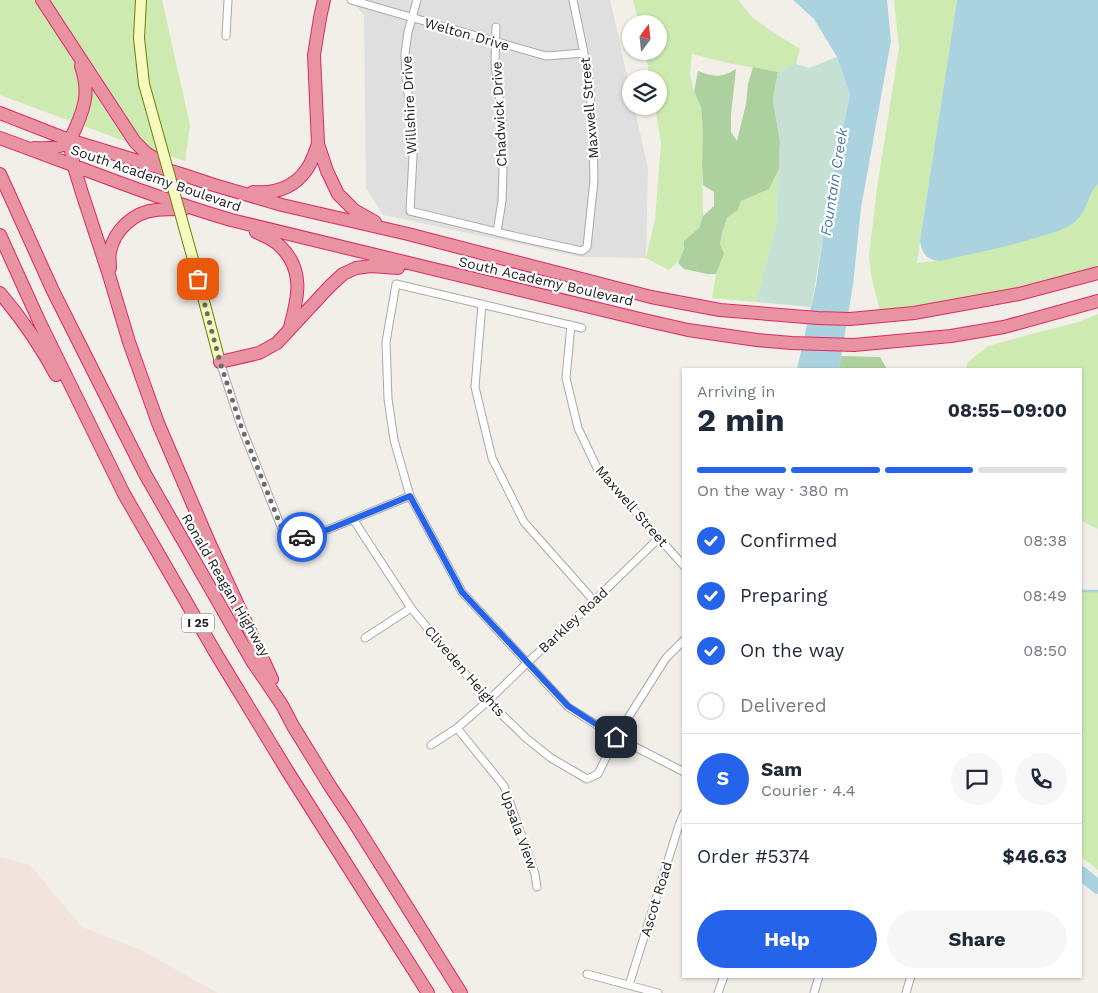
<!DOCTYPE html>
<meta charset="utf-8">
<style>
body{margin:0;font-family:"Work Sans",sans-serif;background:#f6f6f7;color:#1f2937;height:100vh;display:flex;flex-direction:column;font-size:19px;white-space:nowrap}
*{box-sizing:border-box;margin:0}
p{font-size:16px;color:#747a83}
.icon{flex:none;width:28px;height:28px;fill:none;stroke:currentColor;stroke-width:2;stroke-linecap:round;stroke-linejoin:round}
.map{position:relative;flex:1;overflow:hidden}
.panel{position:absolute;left:682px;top:368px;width:400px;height:610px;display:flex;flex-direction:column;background:#fff;border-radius:0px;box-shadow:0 1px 4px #0004}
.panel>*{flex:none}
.needle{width:32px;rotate:15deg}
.controls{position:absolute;left:622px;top:15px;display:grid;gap:10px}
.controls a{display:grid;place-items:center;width:45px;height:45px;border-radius:50%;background:#fff;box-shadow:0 1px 4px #0004;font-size:25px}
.pin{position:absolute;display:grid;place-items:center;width:42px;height:42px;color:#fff;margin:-21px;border-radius:10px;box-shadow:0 2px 8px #0006}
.courier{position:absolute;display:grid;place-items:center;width:50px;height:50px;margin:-25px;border:4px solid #2563eb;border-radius:50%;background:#fff;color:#222;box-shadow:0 1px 6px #0007}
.overview em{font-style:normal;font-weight:700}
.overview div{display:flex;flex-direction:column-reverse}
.overview{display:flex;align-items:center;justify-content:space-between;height:85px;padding:0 15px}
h1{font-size:32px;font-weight:700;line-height:38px}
.bar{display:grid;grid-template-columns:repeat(4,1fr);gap:8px 5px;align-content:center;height:60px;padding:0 15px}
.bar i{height:6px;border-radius:4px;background:#e0e1e3}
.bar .current{background:#2563eb}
.bar p{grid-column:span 4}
.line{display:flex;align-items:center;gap:12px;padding:0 15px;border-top:1px solid #e0e1e3}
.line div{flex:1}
.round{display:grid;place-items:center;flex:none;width:52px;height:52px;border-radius:26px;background:#f6f6f7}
ol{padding:0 15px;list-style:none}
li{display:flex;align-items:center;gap:15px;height:55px}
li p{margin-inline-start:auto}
li .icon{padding:5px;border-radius:50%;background:#2563eb;color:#fff;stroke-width:4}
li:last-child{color:#747a83}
li i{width:28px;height:28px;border:2px solid #e0e1e3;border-radius:50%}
.action{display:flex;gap:10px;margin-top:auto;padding:10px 15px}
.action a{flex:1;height:58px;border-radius:30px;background:#2563eb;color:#fff;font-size:20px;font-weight:700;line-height:58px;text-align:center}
.action a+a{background:#f6f6f7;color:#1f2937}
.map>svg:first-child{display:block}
.residential{fill:#e0dfdf}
.military{fill:#f3e3dd}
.grass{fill:#cdebb0}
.forest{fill:#add19e}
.wetland{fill:#c6e0d4}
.water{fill:#aad3df}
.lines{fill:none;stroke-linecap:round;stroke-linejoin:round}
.stream{stroke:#aad3df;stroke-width:2.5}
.river{stroke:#aad3df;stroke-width:14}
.street-casing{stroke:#a9a9a9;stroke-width:9}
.secondary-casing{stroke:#707d05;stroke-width:12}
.highway-casing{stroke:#dc2a67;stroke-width:14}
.street{stroke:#fff;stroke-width:7}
.secondary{stroke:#f7fabf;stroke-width:10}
.highway{stroke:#e892a2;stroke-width:12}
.secondary-bridge-casing{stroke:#707d05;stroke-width:12;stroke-linecap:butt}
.secondary-bridge{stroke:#f7fabf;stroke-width:10}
.done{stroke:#6b6a68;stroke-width:5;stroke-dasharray:0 9}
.route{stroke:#2563eb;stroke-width:6}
.labels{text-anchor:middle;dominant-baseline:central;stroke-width:4.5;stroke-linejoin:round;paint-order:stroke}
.shield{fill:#fff;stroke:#646464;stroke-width:1}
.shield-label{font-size:12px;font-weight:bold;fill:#222}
.street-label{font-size:14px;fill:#222;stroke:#fff}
.water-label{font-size:15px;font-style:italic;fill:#4a7aab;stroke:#fff}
</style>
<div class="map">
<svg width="1098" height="993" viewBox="0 0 1098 993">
<rect width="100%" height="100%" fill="#f2efe9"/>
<path class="residential" d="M350,0H610L631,93V106H634L648,168L646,258L581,257L383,215L366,188L364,15Z"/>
<path class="military" d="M0,857L30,865L82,927L143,951L218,993H0Z"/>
<path class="grass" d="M0,0H162L190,125L185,161L127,142L0,95Z
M633,0H738L752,17L770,30L800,49L796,64L778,72L732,64L692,54L690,75L694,92L701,107L703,133L702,163L703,216L699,228L684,241C685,254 679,261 669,270L646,258L655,219L661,144L655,106H659V79H650L645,51H659V24H639Z
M894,0H957L917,263L934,261H941L1082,214L1092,192L1098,184V265L1090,269L1015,291L941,305L880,310L872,280L869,256L877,188L899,48Z
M779,169L776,224L756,302L712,298L716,274L724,255L720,244L722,234L727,218L738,210L741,201L769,189Z
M1098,314V529L1081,521V369H966L968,362L988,346L1024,336L1078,322Z
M1081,591H1098V870L1081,857Z"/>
<path class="forest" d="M753,67L778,72L773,100L780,141L779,169L769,189L741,201L738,210L727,218L722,234L720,244L724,254L716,274H707L684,269L678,263L684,249V241L699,228L703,216L714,206V192L703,185L702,163L703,133L701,107L694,92L698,71C714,77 722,78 736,69L731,115V132L737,141L746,104L748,84Z
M841,356L880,357L887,369H839Z"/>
<path class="wetland" d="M837,57L850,95L835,168L811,307L756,302L776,224L780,141L773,100L778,72L796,64L809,68Z"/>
<path class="water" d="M793,0H887L891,41L861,208L853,285L839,369H797L816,285L830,191L850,95L837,57L814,19Z
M957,0H1098V184C1088,194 1087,211 1077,220C1069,228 1056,232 1045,235C1011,246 976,253 940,261C927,260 922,254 920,241Z"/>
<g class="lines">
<path class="stream" d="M1081,591H1098"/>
<path class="river" d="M1081,873L1098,887"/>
<defs>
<path id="street" d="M351,0L546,56L584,53
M417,0L408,32L405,54L406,77L412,126L413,156L410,211L518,237L582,251L587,247L594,180L593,135L590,90L584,53L573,0
M496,27L495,63L502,120L503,169L502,201L497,232
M226,36L228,0
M482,304L475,387L492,458L524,522L594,601
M571,325L566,378L578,428L598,470L684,566
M582,328L396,284L386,342L388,399L394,440L410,496L462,592L568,707L616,737L684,772
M220,362L241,426L282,529L294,538L310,537L410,496
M353,519L411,608L488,701L526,738L551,758L587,779L598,774L616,737L666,658L684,640
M365,638L411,608
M457,728L504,786L535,874L537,887
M431,745L457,728L488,701L527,663L594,601L659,538
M587,974L658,993
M629,985L679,825L684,813
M718,993L724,976
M814,993L819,976
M906,993L911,976"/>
<path id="secondary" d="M141,0L139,38L144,84
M194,263L220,362"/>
<path id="highway" d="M42,0L135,142L146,153L164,164
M324,0L320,18L314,55L318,144L327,171L338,194L354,210L375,222
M0,113L69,140L184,175L214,185L282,205L408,234L651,297L720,310L818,318L850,319L914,313L1019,294L1098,273
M0,138C77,166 152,197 231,220L644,320L688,330L757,340L792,343L854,345L951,336L1004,327L1098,301
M69,140L74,167L82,193L109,275L129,342L158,423L209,542L272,679
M34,148C46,149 59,149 68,141C72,137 74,131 76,127C86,104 89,90 81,66
M0,174L53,291L145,474L252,661L282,705L293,726L330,786L352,819L461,993
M253,192C275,194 294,188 307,169C312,162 315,152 318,144
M256,232C264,236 273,239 280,246C305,270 298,298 290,327
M0,235L40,323L124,494L215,652L288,772L428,993
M110,268C110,263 109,257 110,252C114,230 134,212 156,210C165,209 175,209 184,209
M0,293C22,319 40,345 56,375
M220,362L259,353L277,343L330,286L343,274L356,268L371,266L398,268"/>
</defs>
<use href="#street" class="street-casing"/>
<use href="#secondary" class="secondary-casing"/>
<use href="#highway" class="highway-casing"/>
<use href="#street" class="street"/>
<use href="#secondary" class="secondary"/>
<use href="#highway" class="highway"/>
<defs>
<path id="secondary-bridge" d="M144,84L194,263"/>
</defs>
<use href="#secondary-bridge" class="secondary-bridge-casing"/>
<use href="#secondary-bridge" class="secondary-bridge"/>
</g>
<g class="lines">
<path class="done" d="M198,279L220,362L241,426L282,529L294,538L302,537"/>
<path class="route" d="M302,537H310L410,496L462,592L568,706L616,737"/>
</g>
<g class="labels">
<rect class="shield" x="182" y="613.5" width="32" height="19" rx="4"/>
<g class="shield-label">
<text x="198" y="623">I 25</text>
</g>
<g class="street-label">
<text transform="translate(467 34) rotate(16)">Welton Drive</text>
<text transform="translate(409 105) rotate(-93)">Willshire Drive</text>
<text transform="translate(589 108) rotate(-95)">Maxwell Street</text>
<text transform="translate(499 114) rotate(-93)">Chadwick Drive</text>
<text transform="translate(156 178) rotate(19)">South Academy Boulevard</text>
<text transform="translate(546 281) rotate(13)">South Academy Boulevard</text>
<text transform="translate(632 506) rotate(49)">Maxwell Street</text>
<text transform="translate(226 585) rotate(60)">Ronald Reagan Highway</text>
<text transform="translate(573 620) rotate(-43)">Barkley Road</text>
<text transform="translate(465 671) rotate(49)">Cliveden Heights</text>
<text transform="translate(519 830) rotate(70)">Upsala View</text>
<text transform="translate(656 899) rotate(-73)">Ascot Road</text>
</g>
<g class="water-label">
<text transform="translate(834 182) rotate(-81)">Fountain Creek</text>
</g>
</g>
</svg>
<div class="controls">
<a><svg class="needle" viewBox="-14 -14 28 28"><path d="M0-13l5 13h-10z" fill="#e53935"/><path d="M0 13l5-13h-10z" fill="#747a83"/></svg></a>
<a><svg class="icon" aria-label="layers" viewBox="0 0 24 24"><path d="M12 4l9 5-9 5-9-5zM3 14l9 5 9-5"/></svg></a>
</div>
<div class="pin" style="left:198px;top:279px;background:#ea580c"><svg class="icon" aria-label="bag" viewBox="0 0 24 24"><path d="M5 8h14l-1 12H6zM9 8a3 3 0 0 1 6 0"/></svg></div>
<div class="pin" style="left:616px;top:737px;background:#1f2937"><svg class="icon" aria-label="home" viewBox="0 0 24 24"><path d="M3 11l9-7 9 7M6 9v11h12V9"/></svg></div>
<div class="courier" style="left:302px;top:537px"><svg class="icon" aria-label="car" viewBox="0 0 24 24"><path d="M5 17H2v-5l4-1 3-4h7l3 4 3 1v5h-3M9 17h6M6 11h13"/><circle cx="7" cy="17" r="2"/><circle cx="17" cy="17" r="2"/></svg></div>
<section class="panel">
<div class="overview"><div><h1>2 min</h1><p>Arriving in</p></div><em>08:55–09:00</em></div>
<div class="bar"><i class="current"></i><i class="current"></i><i class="current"></i><i></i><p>On the way · 380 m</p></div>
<ol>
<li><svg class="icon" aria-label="check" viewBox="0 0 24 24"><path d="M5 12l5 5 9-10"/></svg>Confirmed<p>08:38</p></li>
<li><svg class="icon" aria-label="check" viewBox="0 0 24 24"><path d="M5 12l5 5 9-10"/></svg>Preparing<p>08:49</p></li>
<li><svg class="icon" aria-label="check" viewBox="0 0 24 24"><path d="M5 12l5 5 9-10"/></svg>On the way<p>08:50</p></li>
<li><i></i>Delivered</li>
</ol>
<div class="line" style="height:90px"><b class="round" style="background:#2563eb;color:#fff">S</b><div><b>Sam</b><p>Courier · 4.4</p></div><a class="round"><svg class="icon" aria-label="chat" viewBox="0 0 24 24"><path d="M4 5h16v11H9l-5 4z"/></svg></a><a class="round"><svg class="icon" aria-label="phone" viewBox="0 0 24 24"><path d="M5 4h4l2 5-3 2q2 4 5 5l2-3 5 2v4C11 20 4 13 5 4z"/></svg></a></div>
<div class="line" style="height:65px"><div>Order #5374</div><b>$46.63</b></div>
<div class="action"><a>Help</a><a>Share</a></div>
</section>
</div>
